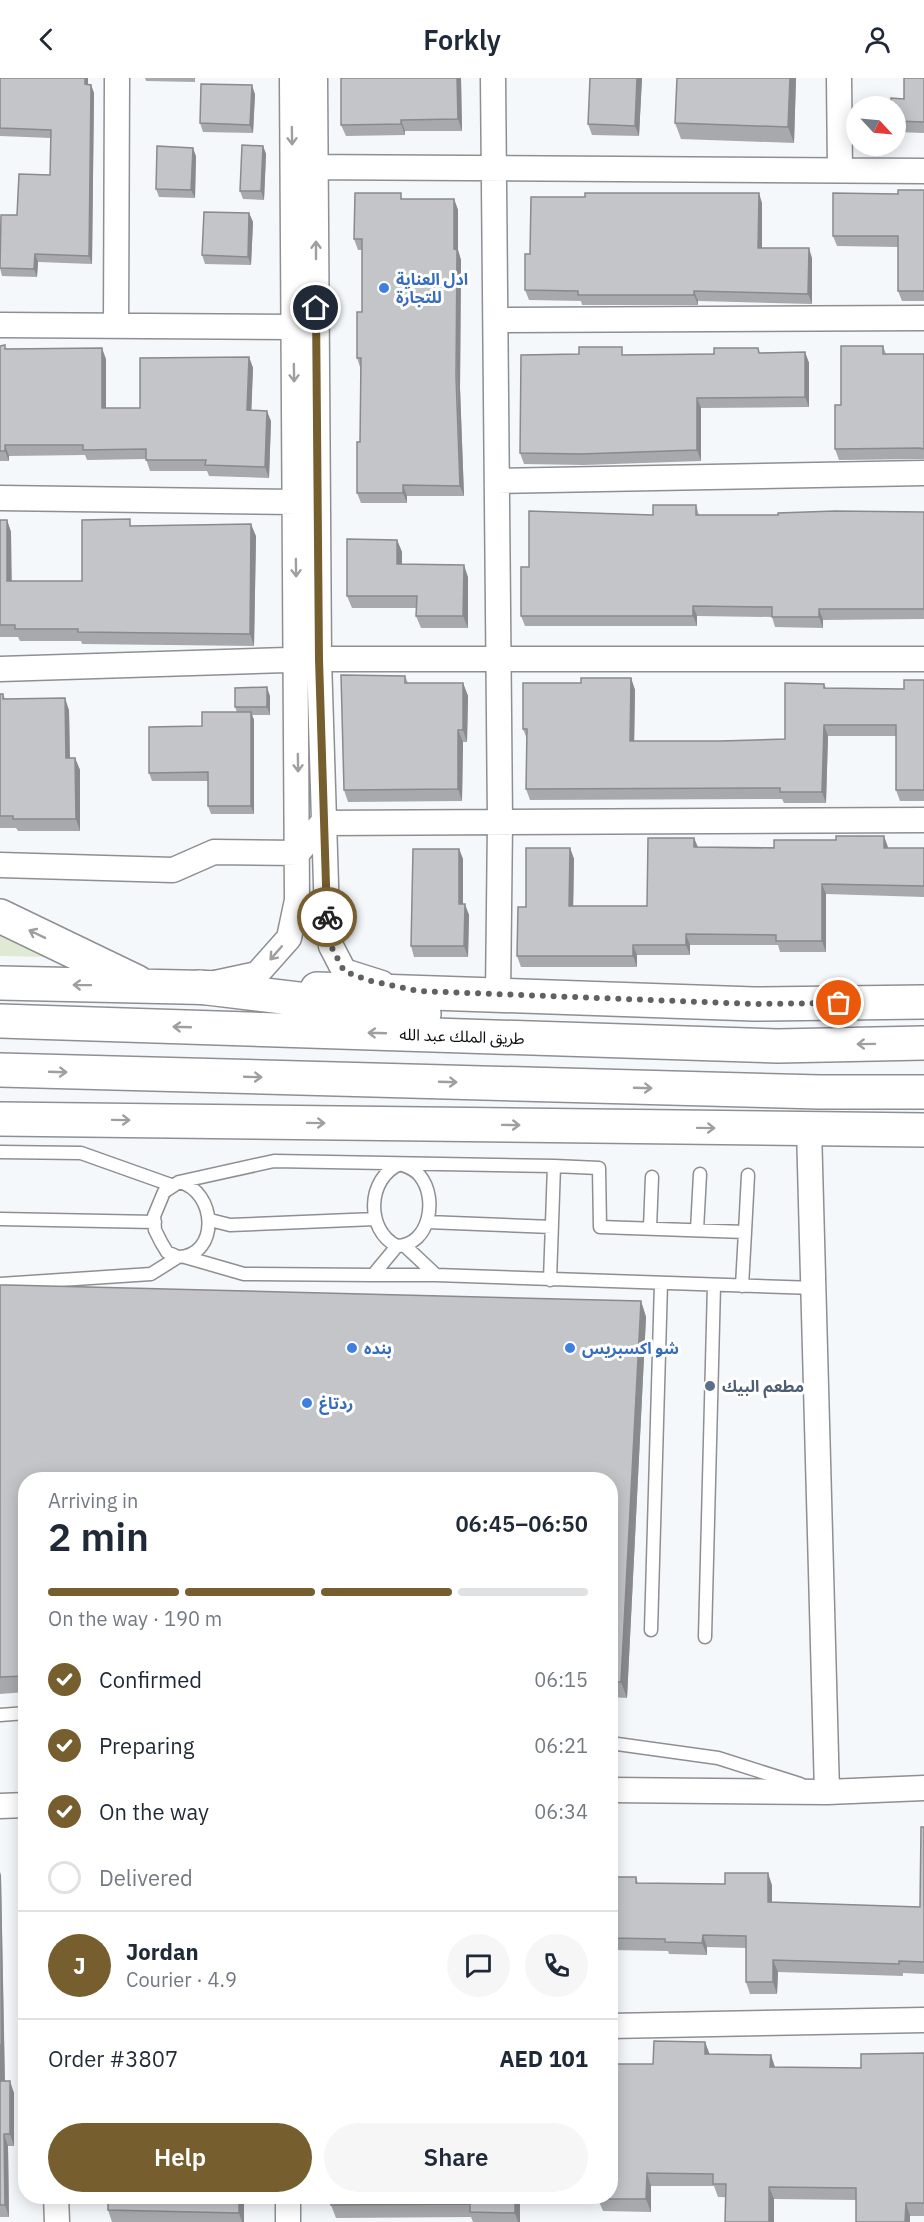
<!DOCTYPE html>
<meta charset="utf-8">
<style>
body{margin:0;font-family:"IBM Plex Sans","Noto Sans Arabic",sans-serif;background:#f6f6f7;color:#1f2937;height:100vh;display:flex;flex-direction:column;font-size:22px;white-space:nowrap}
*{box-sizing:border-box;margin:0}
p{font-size:20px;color:#747a83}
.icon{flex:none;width:33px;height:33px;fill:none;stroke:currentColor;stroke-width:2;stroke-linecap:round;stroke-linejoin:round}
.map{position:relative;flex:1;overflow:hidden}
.panel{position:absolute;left:18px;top:1394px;width:600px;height:732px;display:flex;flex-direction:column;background:#fff;border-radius:24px;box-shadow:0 3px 15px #0003}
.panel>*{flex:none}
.needle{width:39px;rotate:116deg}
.controls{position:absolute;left:846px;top:18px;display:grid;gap:12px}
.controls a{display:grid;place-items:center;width:60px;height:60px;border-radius:50%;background:#fff;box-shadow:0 3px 15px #0003;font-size:30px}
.pin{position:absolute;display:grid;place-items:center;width:51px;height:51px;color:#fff;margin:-26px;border:3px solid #fff;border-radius:50%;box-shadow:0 2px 6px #0007}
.courier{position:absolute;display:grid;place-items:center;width:60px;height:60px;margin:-30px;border:4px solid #775e2f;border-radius:50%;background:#fff;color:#222;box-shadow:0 2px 8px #0007}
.overview em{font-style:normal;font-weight:600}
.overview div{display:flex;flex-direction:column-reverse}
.overview{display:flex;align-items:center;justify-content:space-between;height:102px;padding:0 30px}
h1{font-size:39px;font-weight:600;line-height:45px}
.bar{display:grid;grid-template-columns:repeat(4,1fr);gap:9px 6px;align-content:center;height:72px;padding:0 30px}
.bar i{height:8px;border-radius:4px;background:#e0e1e3}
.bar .selected{background:#775e2f}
.bar p{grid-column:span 4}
.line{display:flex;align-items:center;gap:15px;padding:0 30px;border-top:2px solid #e0e1e3}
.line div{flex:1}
.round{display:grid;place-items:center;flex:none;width:63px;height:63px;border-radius:32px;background:#f6f6f7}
ol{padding:0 30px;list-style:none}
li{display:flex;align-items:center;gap:18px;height:66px}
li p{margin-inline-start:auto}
li .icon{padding:6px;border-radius:50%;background:#775e2f;color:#fff;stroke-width:4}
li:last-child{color:#747a83}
li i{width:33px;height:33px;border:3px solid #e0e1e3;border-radius:50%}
.button{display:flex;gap:12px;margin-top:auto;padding:12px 30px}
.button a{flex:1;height:69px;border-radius:36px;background:#775e2f;color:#fff;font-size:24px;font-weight:600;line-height:69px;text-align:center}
.button a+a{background:#f6f6f7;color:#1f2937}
header{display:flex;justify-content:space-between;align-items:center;height:78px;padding:0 30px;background:#fff;font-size:27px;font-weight:600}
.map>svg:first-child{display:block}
.green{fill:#e0e9d3}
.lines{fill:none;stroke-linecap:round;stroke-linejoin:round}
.lane-casing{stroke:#8d8f92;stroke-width:15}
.street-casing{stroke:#8d8f92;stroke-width:27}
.primary-casing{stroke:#8d8f92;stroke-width:36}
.highway-casing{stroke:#8d8f92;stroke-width:36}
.lane{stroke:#fff;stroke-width:12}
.street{stroke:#fff;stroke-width:24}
.primary{stroke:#fff;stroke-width:33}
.highway{stroke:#fff;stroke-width:33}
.wall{fill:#a8a9ac}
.shaded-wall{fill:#888a8c}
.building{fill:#c3c5c8;stroke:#888a8c;stroke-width:1.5}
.oneway{stroke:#9f9fa0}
.done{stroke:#606163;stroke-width:6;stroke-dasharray:0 10.8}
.route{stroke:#775e2f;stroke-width:8}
.shop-dot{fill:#3f7fe0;stroke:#fff;stroke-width:2}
.service-dot{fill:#5c6f8a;stroke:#fff;stroke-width:2}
.labels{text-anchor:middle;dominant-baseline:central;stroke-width:6;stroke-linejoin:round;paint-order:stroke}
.shop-label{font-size:16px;font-weight:bold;fill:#366cbe;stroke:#fff;text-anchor:start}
.street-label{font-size:16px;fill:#0f1011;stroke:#fff}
.service-label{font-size:16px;font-weight:bold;fill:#4e5e75;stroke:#fff;text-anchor:start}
</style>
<header><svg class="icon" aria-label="back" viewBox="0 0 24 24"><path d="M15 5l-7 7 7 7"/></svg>Forkly<svg class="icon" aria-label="person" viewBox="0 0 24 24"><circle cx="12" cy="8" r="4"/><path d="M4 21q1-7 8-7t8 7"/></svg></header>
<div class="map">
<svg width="924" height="2144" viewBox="0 0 924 2144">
<rect width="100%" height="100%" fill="#f5f8fb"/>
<path class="green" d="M0,855L47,879L0,878Z"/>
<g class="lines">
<defs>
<path id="lane" d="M0,1074L81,1075L171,1107
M400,1086C408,1089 415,1091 420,1098C438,1120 430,1167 397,1168C365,1152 367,1100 400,1086Z
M554,1088L599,1090L600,1149L745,1154L742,1208
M179,1104C217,1113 220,1178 178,1179L167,1174L161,1164L155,1152L154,1138L164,1114L179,1104L274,1083L554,1088L550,1202
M0,1141L155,1144
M210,1142L230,1147L375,1141
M427,1144L552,1149
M650,1150L652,1099
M697,1152L700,1096
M745,1154L748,1097
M405,1168L436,1197L815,1210
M185,1179L244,1196L373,1197L397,1168
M373,1197H436
M0,1206L151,1196L178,1179
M651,1552L661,1205
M705,1559L714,1207
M0,1637L26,1635
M610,1665L718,1680L800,1706"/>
<path id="street" d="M315,0L319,581L327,839L331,868L344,893L382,905
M493,0L500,744L498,917
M839,0L840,92
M299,89L924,93
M496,242L924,240
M0,247L294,249
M116,248L117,0
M497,403L924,395
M0,420L296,424
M0,591L319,581H924
M0,787L173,792L214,774L298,775L322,745L924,742
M215,905L257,896L289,860L297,822L292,0
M809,1051L827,1714
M610,1712L827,1714L924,1710
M0,1728L26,1727
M610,1948L924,1942
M56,2118L57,2144
M288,2118V2144"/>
<path id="primary" d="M0,838L137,904
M0,905L227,910
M317,911L754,926L924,924
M0,1041L924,1052"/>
<path id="highway" d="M199,909L424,936
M0,943L778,968L924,965
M0,992L820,1014H924"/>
</defs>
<use href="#lane" class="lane-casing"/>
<use href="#street" class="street-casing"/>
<use href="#primary" class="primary-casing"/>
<use href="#highway" class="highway-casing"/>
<use href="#lane" class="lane"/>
<use href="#street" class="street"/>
<use href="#primary" class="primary"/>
<use href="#highway" class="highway"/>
</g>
<path class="wall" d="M0,0H88V6L91,7L94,15L92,186L38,184L37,199L2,198L0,190L17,137L50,97L51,60L0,58Z
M145,0H195V4L146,3Z
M341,0H461L462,53H405V57L346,58L341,47Z
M642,0L639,58L592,57L588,46Z
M796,0L794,65L681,61L675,45Z
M924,0V55L896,54V28Z
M255,16L253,55L203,54L200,45Z
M263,68L266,76L264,122L243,121L240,113Z
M196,78L195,120L159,119L156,111Z
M924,112V223H902L898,213V169L837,168L833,158L898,116Z
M403,121H454L458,132V172L461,182L460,310L464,418H407V425H361L357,415L360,364V289L357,280L362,234V172H358L354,161Z
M762,125V170L812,180V226L698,223V227H582L581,223L529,222L525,212L530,176Z
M249,135L253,144L251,187L205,186L202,177Z
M0,268L7,271L106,281V330H140L249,279L253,290L251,332L271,343L269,400L209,398L207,393H150L146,381L87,382L85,377L9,378V383H0Z
M883,268L886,276H924V381L839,382L835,371L841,327Z
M805,274L809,285V329L701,330V383L584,387L524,386L520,375L579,276L625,277Z
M696,427L699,437H778L924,434V541L823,542V550L775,549L772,539L697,538V548H525L521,538L529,489L653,437Z
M0,442H7L11,454V503H82L133,448L256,458L254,568L82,566L81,563H20L18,559H0Z
M397,462L402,474V486L468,499V550H421L416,538L417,530H352L347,518Z
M405,598L408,605H463L468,618L467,664H463L462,723L348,724L344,712Z
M631,600L635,612L634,663H721L785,661L824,606L826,610L904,611L924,602V723H900L896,712V658H828L826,725H784L782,721L530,722L526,711L527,661L523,651L581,605Z
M0,616H3L5,621L69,632L70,680H75L80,692V753H18L16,750H0Z
M270,618V637H252L254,642V736H211L208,728V703H152L149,695L202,648L237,634L235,629Z
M694,760L698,769H888V770H924V819L826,816V874H780L778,867H690V877H637V889H521L517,878L526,829L570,770L574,781L573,828H647Z
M459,771L463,781V826L469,837L468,879H414L411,868Z
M0,1207L641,1223L646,1239L627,1620L610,1619V1401H26V1614L0,1616Z
M924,1749V1896L903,1895V1898L778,1894L777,1916H750L746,1904V1870L707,1869V1877L669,1876L668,1873L610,1872V1799H636L638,1805L772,1807V1824L920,1829Z
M0,1794L1,1798L5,2003L14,2015V2068H8L9,2139H0Z
M705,1964L709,1976L775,1989L861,1990L924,1975V2138H910L856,2122L774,2121L718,2119L714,2108H651V2134L603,2133L598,2121L653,1986Z
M244,2118V2144H112L108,2132Z
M331,2118H520V2144H473L471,2139L336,2140L331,2127Z"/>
<path class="shaded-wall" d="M85,0H88V15L85,6Z
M457,0H461L462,53L458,41Z
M637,0H642L639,58L635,48Z
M790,0H796L794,65L788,49Z
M91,7L94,15L92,186L89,178Z
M252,7L255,16L253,55L250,47Z
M401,42L405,53V57L401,46Z
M263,68L266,76L264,122L261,113Z
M193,70L196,78L195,120L191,112Z
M759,115L762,125V180L758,170Z
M454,121L458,132V172L461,182L460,310L464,418L460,408L454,171Z
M249,135L253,144L251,187L248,179Z
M809,170L812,180V226L808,216Z
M35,176L38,184L37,199L34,191Z
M694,213L698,223V227L694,217Z
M102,270L106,281V341L102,330Z
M805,274L809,285V329L805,319Z
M249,279L253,290L251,343L247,332Z
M697,320L701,330V383L697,372Z
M267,333L271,343L269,400L265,389Z
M5,367L9,378V383L5,373Z
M403,407L407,418V425L403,415Z
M7,442L11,454L12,515L7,503Z
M251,446L256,458L254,568L250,556Z
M397,462L402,474V499L397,486Z
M464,487L468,499V550L463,538Z
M693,528L697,538V548L693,538Z
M819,531L823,542V550L819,539Z
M631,600L635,612L634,674L630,663Z
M463,605L468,618L467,664L463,652Z
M267,609L270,618V637L267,629Z
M65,620L69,632L70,692L66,680Z
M251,634L254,642V736L251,728Z
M824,647L828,658L826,725L822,714Z
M458,652L463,664L462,723L458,711Z
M75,680L80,692V753L76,741Z
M884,758L888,769V781L884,770Z
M694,760L698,770L694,769Z
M570,770L574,781L573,839L569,828Z
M459,771L463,781V837L459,826Z
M822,806L826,816V874L822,863Z
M465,826L469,837L468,879L464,868Z
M686,856L690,867V877L686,867Z
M633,867L637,877V889L633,878Z
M641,1223L646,1239L627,1620L621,1604Z
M0,1794L1,1798L5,2015L1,2003Z
M768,1795L772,1807V1836L768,1824Z
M703,1857L707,1869V1877L702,1865Z
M773,1882L778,1894L777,1916L773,1904Z
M705,1964L710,1977L705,1976Z
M771,1977L775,1989H770Z
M10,2003L14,2015V2068L10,2056Z
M4,2056L8,2068L9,2139L5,2127Z
M647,2095L651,2108V2134L646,2121Z
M769,2109L774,2121V2144H769Z
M239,2118H244V2144H242L239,2135Z
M515,2118H520V2144H518L515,2135Z
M906,2125L910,2138V2144H905Z"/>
<path class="building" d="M0,0H85V6L91,7L89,178L35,176L34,191L0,190L1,137H17L19,96L50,97L51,52L0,50Z
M341,0H457L458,41L401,42V46L341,47Z
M590,0H637L635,48L588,46Z
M677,0H790L788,49L675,45Z
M904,0H924V44L896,43V28H891V20L904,21Z
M201,6L252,7L250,47L200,45Z
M242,67L263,68L261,113H240Z
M157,68L193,70L191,112L156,111Z
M898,112H924V213H898V158H833V115L898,116Z
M355,115H401V121H454V171L457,172L456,299L460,408L403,407V415H357V364H360L361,280H357V234H362V161H354Z
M585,115H759L758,170H809L808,216L694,213V217H578V213L525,212V176H530L531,119H585Z
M204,134L249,135L248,179L202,177Z
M5,267V271L102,270V330H140V280L249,279L247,332L267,333L265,389L205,387L206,382H146V371L83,372V367H5V373H0V268Z
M841,268H883V276H924V371L920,370L835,371V327H841Z
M579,269H622V277L714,276V270H758L759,275L805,274V319L697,320V372L581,376L520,375L521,277L579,276Z
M653,427H696V437H778V435L835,433L924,434V531H819V539H772V529L693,528V538H521V489H529V433L653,437Z
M130,441V448L251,446L250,556L78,554V551H15V547H0V442H7V503H82V442Z
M347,461L397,462V486L464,487L463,538H416L417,518H347Z
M341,597L405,598V605H463V652H458V711L344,712Z
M581,600H631L630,663H721L785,661V605L824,606V610L904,611V602H924V712H896V647H824L822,714H780V710L526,711L527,651H523V605H581Z
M267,609V629H235V610Z
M0,616H3V621L65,620L66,680H75L76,741H13V738H0Z
M202,634H251V728H208V694L149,695V649L202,648Z
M836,758H884V770H924V808L822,806V863H776V857L686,856V867H633V878H517L518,829H526V770H570L569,828H647L648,760H694V769L774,770V762H836Z
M413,771H459V826H465L464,868H411Z
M0,1207H8L641,1223L621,1604H610V1401H26V1598L0,1599Z
M921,1749H924V1884L899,1883V1886L773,1882V1904H746V1858L703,1857L702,1865L665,1864V1861L610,1860V1799H636V1805L725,1806V1795H768V1824L920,1829Z
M654,1963L705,1964V1976L771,1977L770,1989L861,1990V1976L924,1975V2125H906L905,2144H856V2110L769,2109V2144H725L726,2106H713V2096L647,2095L646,2121H598V2118H610V1986H653Z
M0,1966L1,2003H10V2056H4L5,2127H0Z
M108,2118H239V2135L108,2132Z
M331,2118H515V2135L470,2134V2126L331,2127Z"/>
<defs><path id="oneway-shaft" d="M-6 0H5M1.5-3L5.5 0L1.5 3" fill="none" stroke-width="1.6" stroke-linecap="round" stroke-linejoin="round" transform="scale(1.5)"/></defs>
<g class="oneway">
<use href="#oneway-shaft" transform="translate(292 58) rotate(89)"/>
<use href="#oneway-shaft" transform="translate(316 172) rotate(-90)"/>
<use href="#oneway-shaft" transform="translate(294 295) rotate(89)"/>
<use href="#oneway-shaft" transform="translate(296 490) rotate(89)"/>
<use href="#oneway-shaft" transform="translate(298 685) rotate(89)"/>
<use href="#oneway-shaft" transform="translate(37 856) rotate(-154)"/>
<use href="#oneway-shaft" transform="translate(276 875) rotate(131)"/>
<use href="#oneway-shaft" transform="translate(82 907) rotate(-179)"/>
<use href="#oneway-shaft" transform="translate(182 949) rotate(-178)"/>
<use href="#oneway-shaft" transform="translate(377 955) rotate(-178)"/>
<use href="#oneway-shaft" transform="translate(866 966) rotate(179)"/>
<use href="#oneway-shaft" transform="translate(58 994) rotate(2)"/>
<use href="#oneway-shaft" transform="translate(253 999) rotate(2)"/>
<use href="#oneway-shaft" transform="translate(448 1004) rotate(2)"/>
<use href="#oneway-shaft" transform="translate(643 1010) rotate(2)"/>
<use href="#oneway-shaft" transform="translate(121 1042) rotate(1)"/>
<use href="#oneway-shaft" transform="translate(316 1045) rotate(1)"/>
<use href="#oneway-shaft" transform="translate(511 1047) rotate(1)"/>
<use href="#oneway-shaft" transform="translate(706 1050) rotate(1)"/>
</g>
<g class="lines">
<path class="done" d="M327,839L331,868L344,893L367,902L418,913L754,926L839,925"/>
<path class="route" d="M316,230L319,581L327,839"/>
</g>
<g class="shop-dot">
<circle cx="384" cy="210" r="6"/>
<circle cx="352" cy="1270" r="6"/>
<circle cx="570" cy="1270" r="6"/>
<circle cx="307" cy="1325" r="6"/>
</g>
<circle class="service-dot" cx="710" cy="1308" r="6"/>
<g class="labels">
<g class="shop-label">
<text x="396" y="201">ادل العناية<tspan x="396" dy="18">للتجارة</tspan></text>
<text x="364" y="1270">بنده</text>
<text x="582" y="1270">شو اكسبريس</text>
<text x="319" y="1325">ردتاغ</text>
</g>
<g class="street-label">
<text transform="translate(462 958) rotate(2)">طريق الملك عبد الله</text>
</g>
<g class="service-label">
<text x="722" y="1308">مطعم البيك</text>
</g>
</g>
</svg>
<div class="controls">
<a><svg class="needle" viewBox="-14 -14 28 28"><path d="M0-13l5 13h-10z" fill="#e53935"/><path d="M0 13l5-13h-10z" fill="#747a83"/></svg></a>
</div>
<div class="pin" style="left:839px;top:925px;background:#ea580c"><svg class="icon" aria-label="bag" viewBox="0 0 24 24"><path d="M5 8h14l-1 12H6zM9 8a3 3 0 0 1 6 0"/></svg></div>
<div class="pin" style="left:316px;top:230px;background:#1f2937"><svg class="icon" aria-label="home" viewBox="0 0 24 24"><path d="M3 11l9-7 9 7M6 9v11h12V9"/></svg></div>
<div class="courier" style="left:327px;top:839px"><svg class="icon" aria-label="bike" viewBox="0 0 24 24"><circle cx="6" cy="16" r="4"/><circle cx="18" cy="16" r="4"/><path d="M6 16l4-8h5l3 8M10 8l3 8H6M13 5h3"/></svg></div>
<section class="panel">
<div class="overview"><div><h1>2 min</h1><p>Arriving in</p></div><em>06:45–06:50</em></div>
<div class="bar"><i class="selected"></i><i class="selected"></i><i class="selected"></i><i></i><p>On the way · 190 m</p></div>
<ol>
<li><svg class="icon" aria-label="check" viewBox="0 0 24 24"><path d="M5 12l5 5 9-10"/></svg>Confirmed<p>06:15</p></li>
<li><svg class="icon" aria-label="check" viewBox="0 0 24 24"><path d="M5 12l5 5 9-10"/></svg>Preparing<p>06:21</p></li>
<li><svg class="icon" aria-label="check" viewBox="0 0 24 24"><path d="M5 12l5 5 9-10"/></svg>On the way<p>06:34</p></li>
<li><i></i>Delivered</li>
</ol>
<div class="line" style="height:108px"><b class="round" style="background:#775e2f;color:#fff">J</b><div><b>Jordan</b><p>Courier · 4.9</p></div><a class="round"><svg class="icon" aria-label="chat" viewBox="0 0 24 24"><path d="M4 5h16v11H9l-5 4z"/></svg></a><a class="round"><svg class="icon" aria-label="phone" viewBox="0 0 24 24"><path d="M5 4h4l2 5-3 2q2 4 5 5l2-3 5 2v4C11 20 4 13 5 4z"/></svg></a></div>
<div class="line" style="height:78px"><div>Order #3807</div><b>AED 101</b></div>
<div class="button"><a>Help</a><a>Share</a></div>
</section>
</div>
